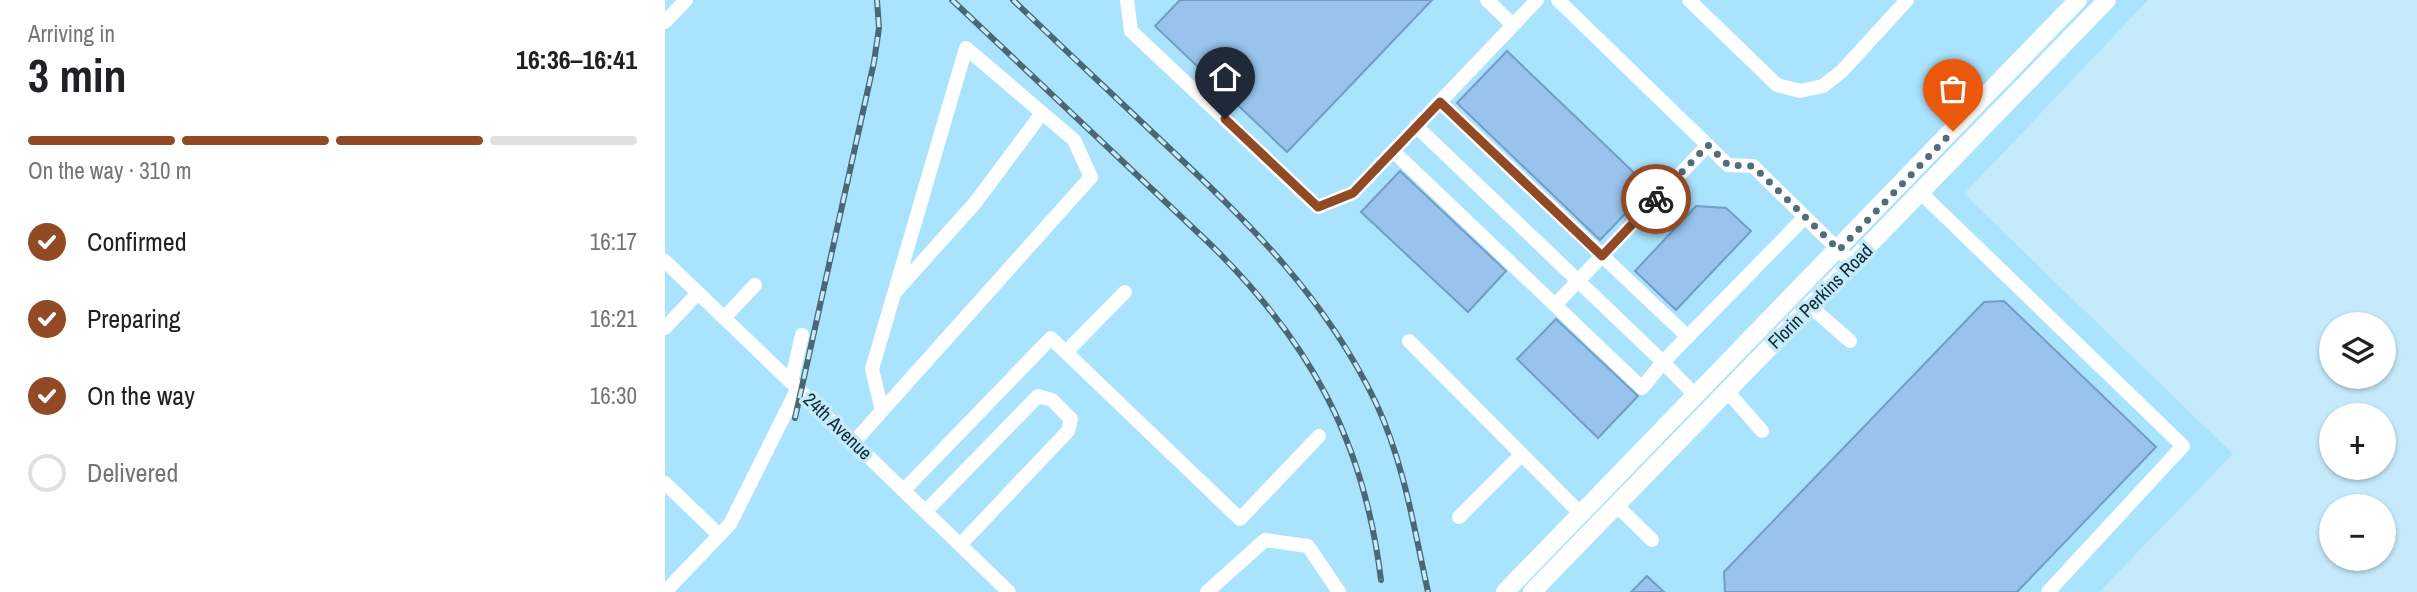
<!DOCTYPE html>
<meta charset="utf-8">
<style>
body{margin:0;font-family:"Archivo Narrow",sans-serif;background:#f6f6f6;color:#202124;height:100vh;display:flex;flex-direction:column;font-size:26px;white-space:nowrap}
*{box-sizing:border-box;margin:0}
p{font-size:23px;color:#757577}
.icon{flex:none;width:38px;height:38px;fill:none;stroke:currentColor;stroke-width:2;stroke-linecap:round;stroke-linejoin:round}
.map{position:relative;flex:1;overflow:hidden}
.drawer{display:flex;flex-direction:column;background:#fff;width:665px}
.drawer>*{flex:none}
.fabs{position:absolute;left:1654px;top:312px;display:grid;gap:14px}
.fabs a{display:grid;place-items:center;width:77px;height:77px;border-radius:50%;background:#fff;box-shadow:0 2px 5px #0004;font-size:35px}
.pin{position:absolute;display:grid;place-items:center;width:60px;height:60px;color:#fff;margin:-72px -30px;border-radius:50% 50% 50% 0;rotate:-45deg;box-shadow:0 0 7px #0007}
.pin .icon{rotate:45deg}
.courier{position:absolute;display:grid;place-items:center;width:70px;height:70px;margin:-35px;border:5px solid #914a24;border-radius:50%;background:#fff;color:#222;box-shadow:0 2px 9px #0007}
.headline em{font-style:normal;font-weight:800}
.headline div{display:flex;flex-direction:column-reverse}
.headline{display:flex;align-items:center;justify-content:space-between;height:119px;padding:0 28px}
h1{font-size:46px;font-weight:800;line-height:52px}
.bar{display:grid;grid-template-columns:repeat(4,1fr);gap:10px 7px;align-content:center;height:84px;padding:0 28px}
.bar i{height:9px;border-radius:5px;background:#e0e0e0}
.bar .current{background:#914a24}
.bar p{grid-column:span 4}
ol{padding:0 28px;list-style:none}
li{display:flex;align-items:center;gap:21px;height:77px}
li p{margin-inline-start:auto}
li .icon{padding:7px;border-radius:50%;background:#914a24;color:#fff;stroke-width:4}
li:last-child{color:#757577}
li i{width:38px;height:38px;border:4px solid #e0e0e0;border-radius:50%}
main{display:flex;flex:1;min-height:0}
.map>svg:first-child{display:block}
.built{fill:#aae3fd}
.building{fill:#97c3ed;stroke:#729dc5;stroke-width:2}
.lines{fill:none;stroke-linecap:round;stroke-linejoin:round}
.minor{stroke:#fff;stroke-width:14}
.major{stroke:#fff;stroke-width:18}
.rail-casing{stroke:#4a6774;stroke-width:6}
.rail{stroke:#c5eafb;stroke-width:3.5;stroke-dasharray:10;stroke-linecap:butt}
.done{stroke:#4f6d7a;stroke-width:7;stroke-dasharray:0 12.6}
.route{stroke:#914a24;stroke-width:9}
.labels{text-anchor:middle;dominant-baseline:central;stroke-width:7;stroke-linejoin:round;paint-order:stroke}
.street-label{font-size:19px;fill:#102a35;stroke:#c5eafb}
</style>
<main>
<section class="drawer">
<div class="headline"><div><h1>3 min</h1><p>Arriving in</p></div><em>16:36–16:41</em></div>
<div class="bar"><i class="current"></i><i class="current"></i><i class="current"></i><i></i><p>On the way · 310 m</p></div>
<ol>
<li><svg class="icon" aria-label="check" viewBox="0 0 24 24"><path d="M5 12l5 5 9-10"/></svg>Confirmed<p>16:17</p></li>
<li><svg class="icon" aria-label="check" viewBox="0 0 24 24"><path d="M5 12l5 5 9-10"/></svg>Preparing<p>16:21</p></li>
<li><svg class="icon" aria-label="check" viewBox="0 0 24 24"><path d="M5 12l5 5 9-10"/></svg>On the way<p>16:30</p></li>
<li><i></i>Delivered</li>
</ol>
</section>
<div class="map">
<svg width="1752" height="592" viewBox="0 0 1752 592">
<rect width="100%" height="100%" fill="#c5eafb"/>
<path class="built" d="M0,0H1483L1299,194L1568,454L1434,592H0Z"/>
<path class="building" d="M515,0H767L622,152L490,26Z
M842,51L985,188L935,240L792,103Z
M735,171L841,271L803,312L696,212Z
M1031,206L1061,208L1086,231L1011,310L970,271Z
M1339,301L1491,447L1352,592H1060L1059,572L1319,302Z
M891,319L973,396L933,438L852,359Z
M982,576L999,592H966Z"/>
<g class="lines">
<path class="minor" d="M462,0L466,31L653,207L688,193L872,0
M822,0L848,25
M893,0L1063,165L1088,166L1140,217L998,362L1029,394
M1024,0L1112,85L1135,91L1158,86L1177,71L1242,0
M0,22L21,0
M775,102L1023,337
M728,151L977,388L998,362L751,126
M1256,193L1518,446L1383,592
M1140,217L1187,263
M0,261L344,592
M232,290L310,203L377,113
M890,305L1043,145
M1146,307L1185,341
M59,318L90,285
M0,328L33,293
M744,341L914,512
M401,352L460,292
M126,382L137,335
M1061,390L1097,431
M189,442L426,177L409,140L301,48L207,369L217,411
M0,483L54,535
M239,490L386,338L575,519L654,436
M950,504L987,540
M261,511L373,396L387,400L406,419L403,431L295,545
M794,517L857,454
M0,592L65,524L133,388
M542,592L600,540L643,546L674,592"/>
<path class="major" d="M840,592L1413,0
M867,592L1442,0"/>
<defs>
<path id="rail" d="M287,0L545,244C645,342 699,440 716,580
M348,0C399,49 450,97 502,146C586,225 660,297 711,403C739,463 749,528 763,592
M130,418L209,62L214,28L212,0"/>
</defs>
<use href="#rail" class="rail-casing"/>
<use href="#rail" class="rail"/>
</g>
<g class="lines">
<path class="done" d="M991,199L1043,145L1063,165L1088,166L1174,250L1288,131"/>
<path class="route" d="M560,119L653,207L688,193L775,102L937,256L991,199"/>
</g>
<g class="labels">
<g class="street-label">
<text transform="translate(1155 296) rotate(-45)">Florin Perkins Road</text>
<text transform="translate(173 426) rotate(44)">24th Avenue</text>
</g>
</g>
</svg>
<div class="fabs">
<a><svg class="icon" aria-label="layers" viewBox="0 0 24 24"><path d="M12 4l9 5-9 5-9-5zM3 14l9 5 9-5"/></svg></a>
<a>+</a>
<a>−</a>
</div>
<div class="pin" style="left:1288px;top:131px;background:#ea580c"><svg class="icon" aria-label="bag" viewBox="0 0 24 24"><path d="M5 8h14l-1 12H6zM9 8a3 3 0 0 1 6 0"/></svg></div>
<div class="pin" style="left:560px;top:119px;background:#1f2937"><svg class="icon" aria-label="home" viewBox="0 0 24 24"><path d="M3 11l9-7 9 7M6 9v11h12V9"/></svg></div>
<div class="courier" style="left:991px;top:199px"><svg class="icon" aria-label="bike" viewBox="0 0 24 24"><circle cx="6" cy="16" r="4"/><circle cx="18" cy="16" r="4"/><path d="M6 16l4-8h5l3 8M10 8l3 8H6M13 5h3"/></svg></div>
</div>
</main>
